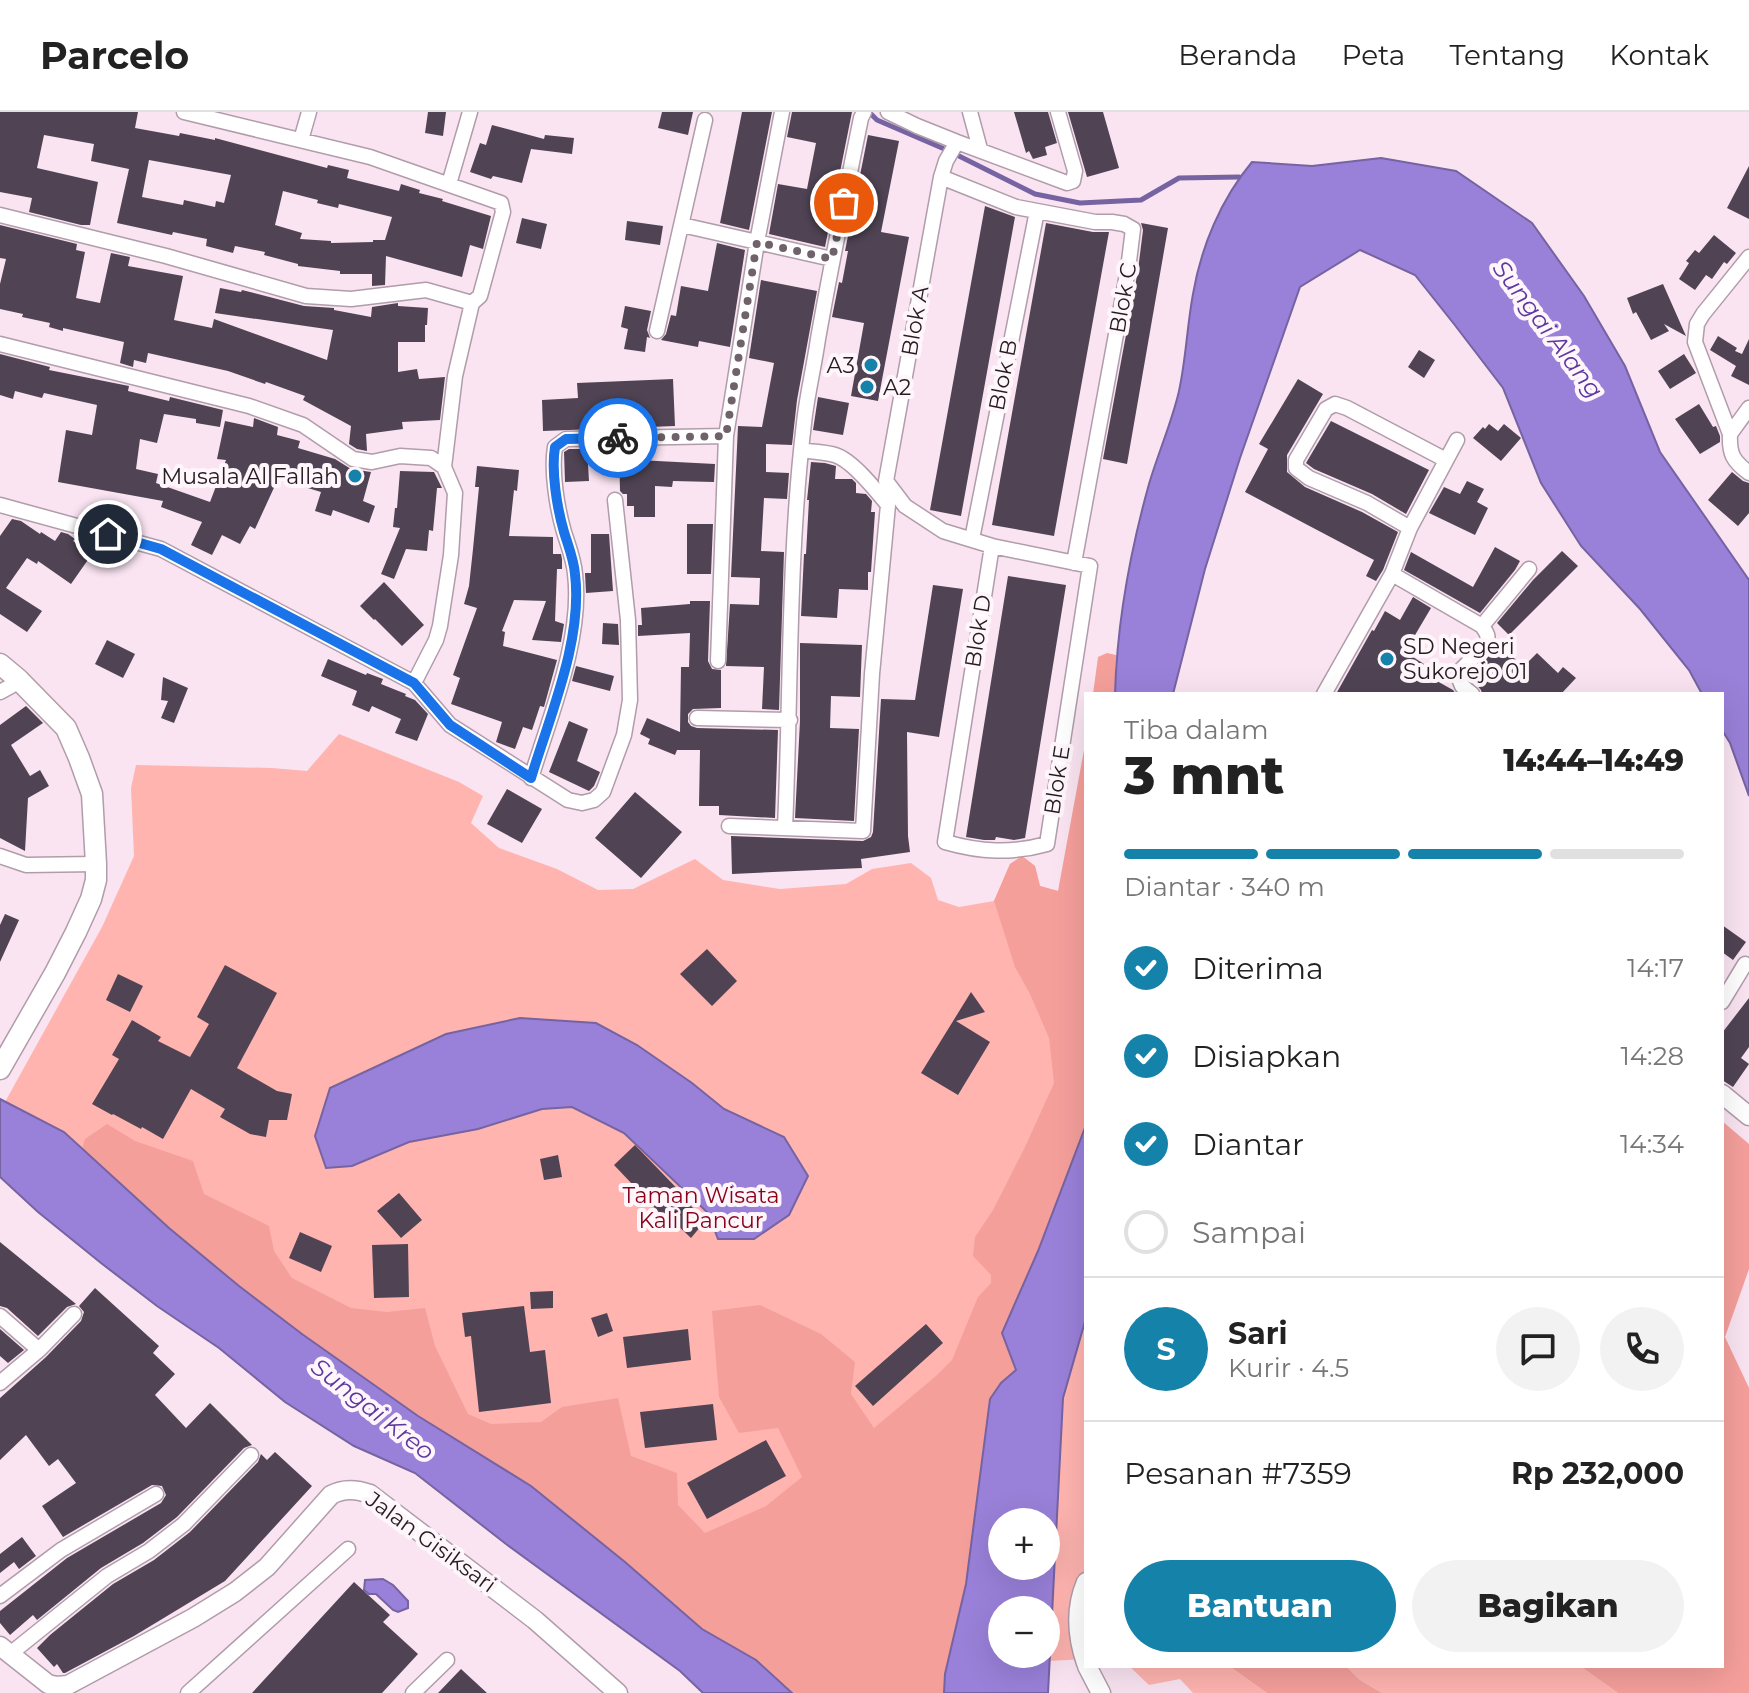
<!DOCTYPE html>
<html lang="id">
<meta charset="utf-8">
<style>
body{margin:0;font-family:Montserrat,sans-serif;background:#f2f2f2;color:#222;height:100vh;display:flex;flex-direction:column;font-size:30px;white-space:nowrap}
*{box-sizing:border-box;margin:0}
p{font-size:26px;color:#767676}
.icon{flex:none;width:44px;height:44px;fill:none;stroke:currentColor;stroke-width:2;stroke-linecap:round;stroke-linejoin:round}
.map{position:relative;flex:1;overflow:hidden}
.panel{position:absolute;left:1084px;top:580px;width:640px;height:976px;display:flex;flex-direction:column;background:#fff;border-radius:0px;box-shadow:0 8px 32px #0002}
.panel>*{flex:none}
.buttons{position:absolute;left:988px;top:1396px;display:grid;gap:16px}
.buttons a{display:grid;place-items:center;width:72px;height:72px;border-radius:50%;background:#fff;box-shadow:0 8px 32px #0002;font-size:40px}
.pin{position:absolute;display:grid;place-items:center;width:68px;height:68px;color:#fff;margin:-34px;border:4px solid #fff;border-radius:50%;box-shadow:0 2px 8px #0007}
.courier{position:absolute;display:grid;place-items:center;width:80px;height:80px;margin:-40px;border:6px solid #1a73e8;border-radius:50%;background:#fff;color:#222;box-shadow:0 2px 10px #0007}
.headline em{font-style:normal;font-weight:800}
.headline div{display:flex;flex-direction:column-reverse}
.headline{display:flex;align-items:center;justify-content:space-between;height:136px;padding:0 40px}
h1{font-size:52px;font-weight:800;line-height:60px}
.bar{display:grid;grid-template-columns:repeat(4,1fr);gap:12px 8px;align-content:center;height:96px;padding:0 40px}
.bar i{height:10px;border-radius:6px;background:#e0e0e0}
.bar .on{background:#1582aa}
.bar p{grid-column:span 4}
.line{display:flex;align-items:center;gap:20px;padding:0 40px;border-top:2px solid #e0e0e0}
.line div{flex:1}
.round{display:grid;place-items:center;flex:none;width:84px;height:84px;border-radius:42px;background:#f2f2f2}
ol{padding:0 40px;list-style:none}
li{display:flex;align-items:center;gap:24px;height:88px}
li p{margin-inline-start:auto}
li .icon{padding:8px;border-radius:50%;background:#1582aa;color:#fff;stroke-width:4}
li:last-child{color:#767676}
li i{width:44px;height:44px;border:4px solid #e0e0e0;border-radius:50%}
.primary-button{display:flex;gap:16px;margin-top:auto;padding:16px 40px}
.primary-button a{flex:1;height:92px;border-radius:48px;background:#1582aa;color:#fff;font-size:32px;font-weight:800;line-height:92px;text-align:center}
.primary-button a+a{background:#f2f2f2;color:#222}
header{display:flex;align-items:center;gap:48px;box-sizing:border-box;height:112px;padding:0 40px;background:#fff;border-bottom:2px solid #e0e0e0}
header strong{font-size:38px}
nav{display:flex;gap:44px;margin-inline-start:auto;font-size:28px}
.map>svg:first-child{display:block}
.green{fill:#ffb4b0}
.forest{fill:#f59f9b}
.water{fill:#9981d9;stroke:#7663a2;stroke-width:2;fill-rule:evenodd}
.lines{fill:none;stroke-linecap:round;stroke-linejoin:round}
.stream{stroke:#7663a2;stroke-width:5}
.building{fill:#504454;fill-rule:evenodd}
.minor-casing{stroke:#b19caa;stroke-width:17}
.tertiary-casing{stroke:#b19caa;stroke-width:21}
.secondary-casing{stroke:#b19caa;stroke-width:23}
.minor{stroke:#fff;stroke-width:14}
.tertiary{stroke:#fff;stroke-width:18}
.secondary{stroke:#fff;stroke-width:20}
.done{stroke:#6f626a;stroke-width:8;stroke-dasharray:0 14.4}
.route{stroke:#1a73e8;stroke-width:10}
.poi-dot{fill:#1582aa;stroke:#fff6fb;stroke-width:3}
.labels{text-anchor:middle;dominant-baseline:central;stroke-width:8;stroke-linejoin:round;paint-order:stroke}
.street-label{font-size:22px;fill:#241c21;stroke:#fff6fb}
.poi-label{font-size:22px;fill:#241c21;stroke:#fff6fb;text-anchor:end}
.park-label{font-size:22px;fill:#880219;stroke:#fff6fb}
.water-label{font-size:24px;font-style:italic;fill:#5c389f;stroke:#fff6fb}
</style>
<header>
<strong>Parcelo</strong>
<nav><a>Beranda</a><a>Peta</a><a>Tentang</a><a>Kontak</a></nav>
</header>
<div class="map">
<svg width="1749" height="1581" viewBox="0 0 1749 1581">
<rect width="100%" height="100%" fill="#fae4f2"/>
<path class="green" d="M339,622L459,670L483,684L471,711L499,736L557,757L598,778L633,777L695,747L723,768L780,777L846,772L872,757L911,751L931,766L938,788L959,795L994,789L1010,752L1022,744L1035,754L1040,774L1058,779L1086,1013L945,1562L944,1581H792L756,1548L123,1073L64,1020L5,990L102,815L134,744L131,676L136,653L272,656L307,659Z
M1086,1206V1547L1049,1549L1063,1286Z
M1129,1554H1229L1267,1581H1193L1180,1567L1149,1573Z
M1346,1554H1580L1618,1581H1382L1360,1568Z"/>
<path class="forest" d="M1107,541L1116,543L1115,582H1093L1098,545Z
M1086,627V1013L1038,1139L1003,1221L1016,1258L1001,1271L966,1472L945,1562L944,1581H792L756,1548L702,1517L625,1450L531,1374L418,1304L302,1222L239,1174L169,1116L82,1037L85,1027L107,1012L135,1029L193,1049L204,1082L269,1114L274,1139L292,1166L351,1196L387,1200L425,1196L435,1234L468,1302L491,1312L541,1310L562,1295L618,1286L631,1344L677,1361L678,1393L705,1421L766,1394L802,1365L778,1316L739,1321L719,1285L712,1199L760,1193L821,1222L855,1250L851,1282L874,1316L936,1264L952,1248L978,1185L991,1171V1163L973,1144L975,1125L993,1098L1025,1035L1054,971L1049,926L1030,882L1015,855L994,789L1010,752L1022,744L1035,754L1040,774L1058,779Z
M1722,1009L1749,1032V1157L1725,1225L1749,1276V1581H1618L1580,1554H1722Z
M1229,1554H1346L1360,1568L1382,1581H1267Z"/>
<path class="water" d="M1381,46L1456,59L1532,111L1584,184L1625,254L1660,340L1749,468V684L1730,631L1722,618V582H1702L1689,558L1640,497L1581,434L1541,371L1503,276L1454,212L1415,163L1360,138L1300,175L1240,346L1205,457L1173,582H1115C1117,511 1130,440 1149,372C1158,341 1172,310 1179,279C1186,247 1187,214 1193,182C1201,135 1221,87 1252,50L1312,54Z
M520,906L596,911L637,933L692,971L724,997L784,1025L808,1064L789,1103L754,1127H718L708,1101L624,1021L572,995L542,997L478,1017L409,1030L352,1054L326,1056L315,1024L330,976L446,922Z
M0,987L64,1020L169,1116L239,1174L302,1222L418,1304L531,1374L625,1450L702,1517L756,1548L792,1581H703L680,1559L506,1432L415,1361L354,1334L285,1290L219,1236L157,1194L101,1151L38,1100L0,1065Z
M1086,1013V1206L1063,1286L1048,1581H944L945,1562L966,1472L990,1287L1001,1271L1016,1258L1002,1221L1038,1139ZM1002,1410H1046V1454H1002ZM1002,1498H1046V1542H1002Z
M383,1467L393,1473L408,1489V1496L398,1500L393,1498L376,1482H369L364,1478L365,1468Z"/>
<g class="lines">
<path class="stream" d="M869,0L877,8L949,39L1035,82L1080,91L1141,88L1179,66L1239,65"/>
</g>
<path class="building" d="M0,0H138L135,16L179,24L180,21L215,28V26L327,56L328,53L349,58L347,66L399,79L401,72L420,78L419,81L443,87L442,89L491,104L483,137L470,133L462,165L386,144L385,173L372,174V162H340V159L298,154V152L264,143L265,140L235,134L233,141L206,134L207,127L173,120L172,123L117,111L129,57L91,49L94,32L44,23L37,56L98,70L90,113H81L29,100L32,86L0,80ZM149,48L231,63L224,91L216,89L215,95L184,88L183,93L142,85ZM283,79L318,88L317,91L338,96L339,92L392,105L385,128H373V130L331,131V129L300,127L302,121L275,113Z
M428,0H446L443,24L425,21Z
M662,0H693L688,23L658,16Z
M742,0H772L749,118L720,111Z
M792,0H852L825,135L769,122L778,72L807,77L816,31L787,25Z
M1014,0H1048L1057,31L1045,35L1047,43L1033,47L1029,39L1026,41Z
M1068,0H1103L1119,56L1087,65Z
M492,13L544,27L545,23L574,26L572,42L531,37L522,71L493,64L491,67L470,60L480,31L486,33Z
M868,23L899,29L881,120L909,125L878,289L851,284L864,211L832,205L839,170L842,171L848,139H845Z
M1749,54V107L1727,96Z
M985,94L1015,105L961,404L930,398Z
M522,106L547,112L541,137L516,131Z
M627,109L663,114L660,133L625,128Z
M1046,111L1093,120H1109L1054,424L992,413Z
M1141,111L1168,116L1127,352L1103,347L1138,158L1143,118Z
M0,113L77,132L76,138L85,140L76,186L100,191L111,141L130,145L128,154L183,164L174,208L212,216L214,207L327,248L333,218L215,201L220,176L241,180L242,178L304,194L334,196V198L371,205L372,195L398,191V194L428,196L427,213H425V230H398V260L417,257L419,267L445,265L440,308L402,310L403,317L366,322L367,339L357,337L349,332L351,314L303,288L305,284L266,270L265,272L228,259L148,241L146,251L134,248L133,255L120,251L124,230L63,216V219L49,215L50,211L22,205L23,202L0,197V172L6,147L0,146Z
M1714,123L1736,141L1727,152L1724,150L1712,167L1706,163L1695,178L1679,167L1689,151L1686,149L1695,138L1699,141Z
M717,131L745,138L730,235L699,229L698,235L661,228L666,222L671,203L676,204L681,174L708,179Z
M761,168L817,179L797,288L792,333L766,332V360L789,361L787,387L764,386L761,439L784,440L779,598L762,597L764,555L726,554L730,492L759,493L760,466L731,465L738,314L762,315L774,251L749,246Z
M1663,172L1686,224L1664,212L1669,219L1651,228L1636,200L1633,202L1627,186Z
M625,194L651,199L647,218L650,226L647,225L645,240L624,237L628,217L621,215Z
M1718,224L1737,236L1735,239L1742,242L1749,227V273L1731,264L1736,254L1710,238Z
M1419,238L1435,248L1424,266L1408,255Z
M0,242L50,255L49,258L129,274L128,279L169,289L170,285L223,298L220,315L196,311V307L164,302L157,331L140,327L136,357L158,362L156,371L210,390L226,348L217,347L225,309L253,315L254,306L278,315L277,323L300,329L298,336L335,347L351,357L371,360L363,389L375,394L369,411L333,398L331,404L315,399L321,380L278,367L255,417L250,414L240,432L222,423L212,443L191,433L202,410L161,395L163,389L58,370L66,318L92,323L97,293L44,281L42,286L15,279L13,287L0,283Z
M1684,242L1696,261L1670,277L1658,259Z
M673,267L675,314L543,319L542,288L578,286L577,271Z
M1298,267L1323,282L1287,343V360L1305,375L1362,400L1398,420L1383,458L1376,469L1366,464L1374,448L1245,380L1268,337L1259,332Z
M818,285L849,291L843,323L813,318Z
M1699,292L1713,315L1716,314L1720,324V330L1700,342L1675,307Z
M1331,309L1429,358L1406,402L1372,382L1314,357L1306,351Z
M1489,312L1498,319L1504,312L1521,326L1501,349L1473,326L1483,315L1485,317Z
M619,336H637L638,348L715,352L714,370L673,369L672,375L655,374V405H634V394H627V382H623L620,379Z
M569,337H587L589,369L565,370L564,340Z
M811,350L825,351L836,354L835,367H852L856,371V381L866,382L872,389L871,400H875L871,460H868V478L839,477L837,506L801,504L804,442H806L809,388H807Z
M477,354L519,358L517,379L514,378L509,424L553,425V442H561L562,447V457H557L555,509L564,512L561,530L532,528L546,489L514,488L502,519L505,520L503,534L557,548L544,595L540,594L532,618L523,615L515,637L496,630L502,610L451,592L460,566L453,563L477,496L464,492L469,474L473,437L479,375H475Z
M400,359L434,360L442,376H437L433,419L429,418L427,439L406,437L394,467L381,462L400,416L393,415L395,396H397Z
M1732,360L1743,369L1749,371V401L1738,414L1708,388Z
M1467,369L1484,377L1477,390L1488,396L1475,423L1429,401L1444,375L1460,382Z
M12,407L21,409L40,422L41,420L55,429L61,420L68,422L75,427L73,429L92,442L71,472L38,449L37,452L27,446L6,476L42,499L27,520L0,502V424Z
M687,412H713L711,462H687Z
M591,422H609L613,479L586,481L585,461H591Z
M1495,435L1520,449L1515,458L1480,501L1404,458L1411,440L1473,475Z
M1562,439L1578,454L1509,523L1497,511L1533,468Z
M1008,464L1066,473L1025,726L1014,728L996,725L995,728H984L966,725Z
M384,470L424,513L402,534L375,507L374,508L360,494Z
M933,473L963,477L939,625L907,620L908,724L910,740L861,747L862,756L732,762L731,724L863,729L871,725L873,720L881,587L915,588Z
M1413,485L1431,496L1405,540L1424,552L1419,559L1453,578L1456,582H1336L1372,518L1374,519L1385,499L1400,508Z
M690,489H710L708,549L712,557L721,558V596L693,597L688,602V610L691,614L697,616L778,618L775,706L719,703V694H699L700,638H677L675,643L648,632L650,627L640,622L647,606L680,620L681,555H689L690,521L638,524V513H642L641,496L690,492Z
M603,511L618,512L619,533L602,532Z
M107,528L135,542L123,566L95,552Z
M1498,530L1523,555L1537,541L1558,561L1563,555L1576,566L1561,582H1482L1481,578L1469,564L1494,538Z
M800,531L862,533L860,585L831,584L830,616L859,617L854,709L795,706L800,609Z
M328,547L366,563L367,561L383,567L381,572L406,582L405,584L415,588L428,602L417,629L395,621L401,607L372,594L369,600L352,593L357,579L321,564Z
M576,554L614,564L610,579L572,569Z
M163,565L188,576L174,611L161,606L168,589L161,588Z
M26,594L43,611L11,633L30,664L40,658L49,674L28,686L25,739L0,726V613Z
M569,609L588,617L577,649L600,660L594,674L589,679L549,660Z
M507,677L542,697L522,731L487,712Z
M635,680L682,720L641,766L595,726Z
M5,802L19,808L0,850V813Z
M1722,813L1746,830L1733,848L1722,840Z
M707,837L737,869L712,894L680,862Z
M225,853L277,881L237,956L277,979L292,982L287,1008H269L266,1025L250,1022L220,1005L225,997L191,977L163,1027L142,1015L141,1017L113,1002L112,1003L92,992L119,947L112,943L132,908L161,925L158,929L190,945L209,912L197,905Z
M118,862L143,874L130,900L106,888Z
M971,880L985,900L956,909L990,930L958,983L921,961Z
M1749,886V935L1741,946L1749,952L1733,975L1722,968V921Z
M635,1033L692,1092L691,1094L706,1108L691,1126L674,1110L671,1113L614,1053Z
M558,1043L562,1065L544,1068L540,1047Z
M399,1081L422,1108L401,1126L377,1099Z
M300,1120L332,1134L321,1160L289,1146Z
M0,1130L76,1192L67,1195L38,1224L7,1196L0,1194Z
M408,1132L409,1185L374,1186L372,1133Z
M95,1176L159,1234L153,1241L175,1262L155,1283L186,1316L210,1291L252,1333L244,1336L177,1405L143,1431L101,1456L37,1508L33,1503L10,1523L0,1511V1499L67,1446L161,1391L166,1383L162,1374L152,1373L63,1425L42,1394L76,1371L58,1347L49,1354L26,1323L0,1348V1286L46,1245L81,1209L84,1200L79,1194Z
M553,1179V1196L531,1197L530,1180Z
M524,1194L530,1240L545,1238L551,1291L479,1300L471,1224L465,1225L462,1201Z
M607,1201L613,1219L598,1225L591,1206Z
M926,1212L943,1231L873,1294L855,1274Z
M0,1217L24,1238L8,1251L0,1244Z
M688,1217L691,1248L627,1256L623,1225Z
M713,1292L717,1328L645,1336L640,1300Z
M766,1328L786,1364L707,1407L687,1371Z
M275,1340L312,1374L225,1469L134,1524L65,1561H63L57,1552L54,1555L37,1536L50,1523L113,1472L154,1448L190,1420L258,1350L261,1342L267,1348Z
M22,1425L36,1444L19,1457L14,1450L0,1461V1442Z
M354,1470L390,1503L383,1510L418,1542L382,1581H252Z
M461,1557L487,1581H438Z"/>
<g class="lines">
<defs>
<path id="minor" d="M184,0L370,45L501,91L503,100L480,184L472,191L455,264L444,355L455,381L451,443L440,514L436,528L414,571
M888,0L917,14L957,30L1067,71L1073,69L1075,59L1058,0
M970,0L980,37
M301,28L309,0
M957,30L946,49L941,65L886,369L905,394L943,419L992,434L945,730C980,740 1011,742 1047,732L1090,454L992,434
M941,65L1016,95L1095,110H1112L1124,112L1133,117L1128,157L1074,451
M449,72L470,0
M0,103L166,144L306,184L351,187L426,178L472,191
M682,113L832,147
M1749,145L1703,202L1697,212L1695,230L1730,322C1729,342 1733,349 1749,361
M657,219L705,8
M0,232L249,294L303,313L353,347L372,350L400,344L431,346L444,355
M1730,322L1749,296
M0,393L161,437L414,571L450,613L568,688L582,691L594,688L603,680L624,623L630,588L628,508L615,388
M1410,416L1367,391L1309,366L1296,356V348L1326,297L1335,292L1347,296L1446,348
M972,427L1037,99
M1392,462L1482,514C1486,520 1489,523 1487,531L1460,559L1458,564L1462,574L1472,582
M1482,514L1529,457
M718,549L726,324L757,130L782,0
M0,580L11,574L18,567
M1324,582L1392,462L1410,416L1457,328
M697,606L790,608
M531,666C550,604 583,526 575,462C574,448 568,433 564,420C557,396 551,359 555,335L566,327L726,324
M729,714L863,719L872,562L888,393C876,378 852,348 835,343C825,340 812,340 802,338
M785,716C791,581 788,445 804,311C807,283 814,255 818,227C831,153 846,80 861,6L864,0
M0,744L26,753L96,752
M1722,890L1745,852
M0,1204L39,1238
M0,1271L39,1238L74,1202
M0,1484L61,1438L156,1382
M10,1542L107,1464L149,1439L184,1412L251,1343
M188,1581L348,1437
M413,1581L447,1548"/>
<path id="tertiary" d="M1722,982L1749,1004
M1086,1470C1075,1496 1077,1525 1086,1551
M0,1534L48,1572L56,1574L68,1573L193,1506L235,1480L267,1455L331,1383C344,1376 356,1377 370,1382L535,1508L618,1581
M1087,1554L1101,1581"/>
<path id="secondary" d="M0,552L18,567L66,616L79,646L92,682L96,752V768L91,787L76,820L55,861L0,957"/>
</defs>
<use href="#minor" class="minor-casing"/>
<use href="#tertiary" class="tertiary-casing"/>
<use href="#secondary" class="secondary-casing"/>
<use href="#minor" class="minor"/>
<use href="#tertiary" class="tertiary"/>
<use href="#secondary" class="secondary"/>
</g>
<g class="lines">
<path class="done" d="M618,326L726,324L757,130L832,147L844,91"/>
<path class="route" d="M108,422L161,437L414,571L450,613L531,666C550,603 583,528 575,462C574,448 568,433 564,420C557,396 551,359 555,335L566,327L618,326"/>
</g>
<g class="poi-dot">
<circle cx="871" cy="253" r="8"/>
<circle cx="867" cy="275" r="8"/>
<circle cx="355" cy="364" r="8"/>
<circle cx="1387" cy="547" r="8"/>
</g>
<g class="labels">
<g class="street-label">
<text transform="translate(1123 186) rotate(-80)">Blok C</text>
<text transform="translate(915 209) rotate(-80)">Blok A</text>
<text transform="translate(1003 263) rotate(-79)">Blok B</text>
<text transform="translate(978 519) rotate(-81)">Blok D</text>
<text transform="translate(1057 668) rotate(-81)">Blok E</text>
<text transform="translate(431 1430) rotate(36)">Jalan Gisiksari</text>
</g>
<g class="poi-label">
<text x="855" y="253">A3</text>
<text x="883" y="275" text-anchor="start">A2</text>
<text x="339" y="364">Musala Al Fallah</text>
<text x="1403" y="534" text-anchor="start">SD Negeri<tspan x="1403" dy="25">Sukorejo 01</tspan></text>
</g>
<g class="park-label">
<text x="701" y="1083">Taman Wisata<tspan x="701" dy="25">Kali Pancur</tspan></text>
</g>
<g class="water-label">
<text transform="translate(1548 217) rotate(53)">Sungai Alang</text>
<text transform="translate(373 1297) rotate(38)">Sungai Kreo</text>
</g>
</g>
</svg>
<div class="buttons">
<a>+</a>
<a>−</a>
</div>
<div class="pin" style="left:844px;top:91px;background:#ea580c"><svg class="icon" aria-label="bag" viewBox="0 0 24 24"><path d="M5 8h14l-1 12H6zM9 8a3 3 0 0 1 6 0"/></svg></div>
<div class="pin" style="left:108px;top:422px;background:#1f2937"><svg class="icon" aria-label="home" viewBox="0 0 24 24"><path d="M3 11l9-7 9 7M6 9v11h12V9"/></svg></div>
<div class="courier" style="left:618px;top:326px"><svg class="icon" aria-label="bike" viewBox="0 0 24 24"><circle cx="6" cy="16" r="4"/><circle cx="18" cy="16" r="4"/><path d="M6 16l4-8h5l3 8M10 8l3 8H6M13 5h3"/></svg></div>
<section class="panel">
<div class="headline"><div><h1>3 mnt</h1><p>Tiba dalam</p></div><em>14:44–14:49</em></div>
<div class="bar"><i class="on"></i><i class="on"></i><i class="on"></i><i></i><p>Diantar · 340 m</p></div>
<ol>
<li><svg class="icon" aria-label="check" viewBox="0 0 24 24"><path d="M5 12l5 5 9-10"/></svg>Diterima<p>14:17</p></li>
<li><svg class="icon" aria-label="check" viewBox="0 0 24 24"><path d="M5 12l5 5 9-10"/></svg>Disiapkan<p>14:28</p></li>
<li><svg class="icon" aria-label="check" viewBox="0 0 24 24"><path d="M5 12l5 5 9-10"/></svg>Diantar<p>14:34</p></li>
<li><i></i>Sampai</li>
</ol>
<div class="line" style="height:144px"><b class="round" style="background:#1582aa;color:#fff">S</b><div><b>Sari</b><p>Kurir · 4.5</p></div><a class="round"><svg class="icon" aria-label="chat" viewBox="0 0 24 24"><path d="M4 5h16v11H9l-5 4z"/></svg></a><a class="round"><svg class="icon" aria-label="phone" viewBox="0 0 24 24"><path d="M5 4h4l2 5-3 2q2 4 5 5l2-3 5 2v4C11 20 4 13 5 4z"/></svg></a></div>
<div class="line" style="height:104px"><div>Pesanan #7359</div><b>Rp 232,000</b></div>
<div class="primary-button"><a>Bantuan</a><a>Bagikan</a></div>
</section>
</div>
